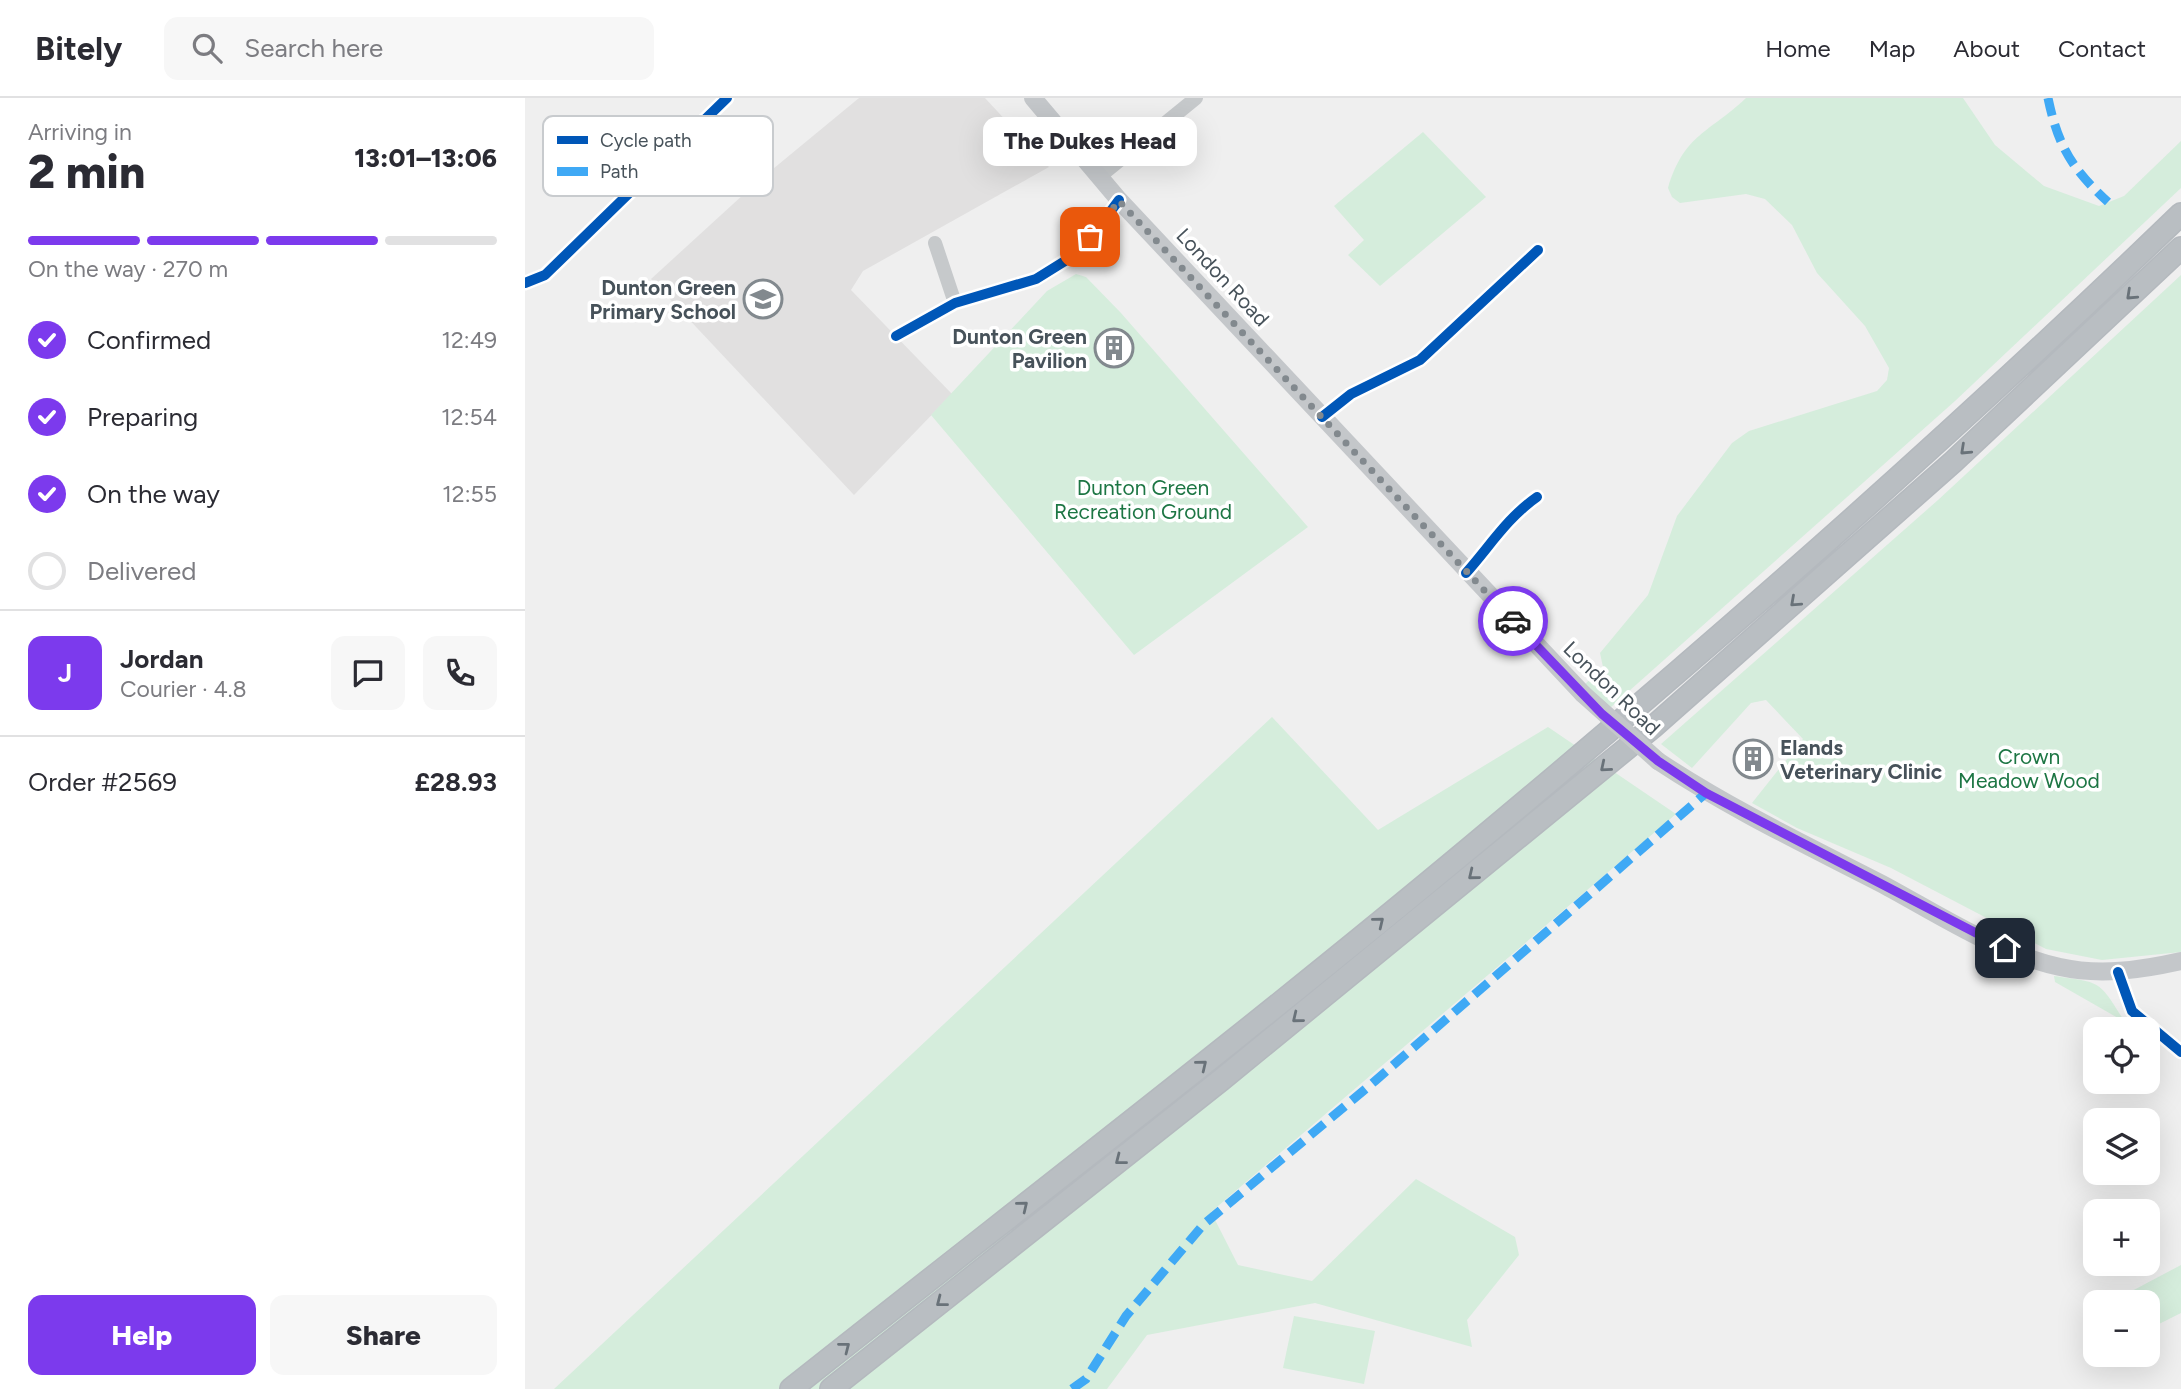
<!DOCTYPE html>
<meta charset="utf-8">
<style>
body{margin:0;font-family:Figtree,sans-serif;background:#f7f7f7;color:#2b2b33;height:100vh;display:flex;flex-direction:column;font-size:26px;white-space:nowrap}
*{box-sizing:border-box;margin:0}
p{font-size:23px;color:#7c7c81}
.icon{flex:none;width:38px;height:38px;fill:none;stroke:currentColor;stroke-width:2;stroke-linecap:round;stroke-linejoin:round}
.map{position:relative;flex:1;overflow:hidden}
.drawer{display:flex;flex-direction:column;background:#fff;width:525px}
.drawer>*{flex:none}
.tools{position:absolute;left:1558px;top:919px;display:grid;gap:14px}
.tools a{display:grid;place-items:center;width:77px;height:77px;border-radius:14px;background:#fff;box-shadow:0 7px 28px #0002;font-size:35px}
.pin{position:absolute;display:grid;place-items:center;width:60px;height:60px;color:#fff;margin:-30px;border-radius:14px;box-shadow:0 4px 10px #0006}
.courier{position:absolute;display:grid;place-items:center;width:70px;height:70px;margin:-35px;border:5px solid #7c3aed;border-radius:50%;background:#fff;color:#222;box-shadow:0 2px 9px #0007}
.bubble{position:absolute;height:49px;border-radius:14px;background:#fff;box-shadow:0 7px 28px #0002;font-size:23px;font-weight:800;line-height:49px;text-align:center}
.headline em{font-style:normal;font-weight:800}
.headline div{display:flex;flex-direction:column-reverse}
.headline{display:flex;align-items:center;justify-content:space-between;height:119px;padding:0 28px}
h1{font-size:46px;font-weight:800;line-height:52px}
.bar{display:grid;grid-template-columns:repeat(4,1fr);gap:10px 7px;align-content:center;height:84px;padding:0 28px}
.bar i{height:9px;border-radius:5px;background:#e1e1e2}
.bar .selected{background:#7c3aed}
.bar p{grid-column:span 4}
.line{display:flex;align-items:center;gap:18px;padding:0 28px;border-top:2px solid #e1e1e2}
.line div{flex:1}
.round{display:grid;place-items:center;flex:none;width:74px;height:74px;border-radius:14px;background:#f7f7f7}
ol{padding:0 28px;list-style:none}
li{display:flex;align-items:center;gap:21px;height:77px}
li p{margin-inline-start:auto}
li .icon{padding:7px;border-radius:50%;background:#7c3aed;color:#fff;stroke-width:4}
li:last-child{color:#7c7c81}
li i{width:38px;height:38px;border:4px solid #e1e1e2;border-radius:50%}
.cta{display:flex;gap:14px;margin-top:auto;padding:14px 28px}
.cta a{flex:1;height:80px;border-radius:14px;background:#7c3aed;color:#fff;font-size:28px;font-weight:800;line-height:80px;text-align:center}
.cta a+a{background:#f7f7f7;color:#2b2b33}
header{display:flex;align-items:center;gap:42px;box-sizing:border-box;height:98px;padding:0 35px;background:#fff;border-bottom:2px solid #e1e1e2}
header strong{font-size:33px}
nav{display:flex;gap:38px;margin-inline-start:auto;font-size:24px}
.search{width:490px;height:63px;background:#f7f7f7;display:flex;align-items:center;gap:18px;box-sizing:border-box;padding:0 24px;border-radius:14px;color:#7c7c81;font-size:26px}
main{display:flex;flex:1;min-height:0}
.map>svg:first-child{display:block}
.education{fill:#e1e0e0}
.green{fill:#d5eddc}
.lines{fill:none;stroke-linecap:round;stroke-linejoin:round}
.highway-casing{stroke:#b4b9be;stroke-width:24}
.minor{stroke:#c6c9cb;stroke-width:14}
.major{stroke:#c4c7ca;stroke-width:18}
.highway{stroke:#b9bec2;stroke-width:21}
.major-bridge{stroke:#c4c7ca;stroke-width:18}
.quiet{stroke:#3fa9f5;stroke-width:9;stroke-dasharray:18 9;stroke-linecap:butt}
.cycleway-casing{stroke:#fff;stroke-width:15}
.cycleway{stroke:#0057b8;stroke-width:10}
.oneway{stroke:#697279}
.done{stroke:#82898e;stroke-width:7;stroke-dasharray:0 12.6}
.route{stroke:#7c3aed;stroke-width:9}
.labels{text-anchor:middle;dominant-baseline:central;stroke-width:7;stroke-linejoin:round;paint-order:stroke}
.street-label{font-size:21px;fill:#47525a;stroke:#fff}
.poi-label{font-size:21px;font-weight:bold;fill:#47525a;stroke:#fff;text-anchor:end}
.park-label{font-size:21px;fill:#1d7644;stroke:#fff}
.key{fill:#fff;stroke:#c8cbce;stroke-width:2}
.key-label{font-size:19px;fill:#47525a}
</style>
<header>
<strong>Bitely</strong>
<div class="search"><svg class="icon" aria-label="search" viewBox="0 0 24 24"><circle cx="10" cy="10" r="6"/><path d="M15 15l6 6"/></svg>Search here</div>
<nav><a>Home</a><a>Map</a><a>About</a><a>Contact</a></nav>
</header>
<main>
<section class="drawer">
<div class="headline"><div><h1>2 min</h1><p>Arriving in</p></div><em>13:01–13:06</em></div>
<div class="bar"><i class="selected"></i><i class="selected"></i><i class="selected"></i><i></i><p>On the way · 270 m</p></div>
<ol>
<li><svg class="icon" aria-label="check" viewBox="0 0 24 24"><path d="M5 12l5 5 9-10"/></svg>Confirmed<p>12:49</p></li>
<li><svg class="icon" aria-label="check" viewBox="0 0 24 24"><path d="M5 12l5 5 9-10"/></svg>Preparing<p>12:54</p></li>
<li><svg class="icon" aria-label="check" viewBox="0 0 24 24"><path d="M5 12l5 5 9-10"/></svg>On the way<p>12:55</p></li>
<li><i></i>Delivered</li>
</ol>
<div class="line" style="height:126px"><b class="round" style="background:#7c3aed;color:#fff">J</b><div><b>Jordan</b><p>Courier · 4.8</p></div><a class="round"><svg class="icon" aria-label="chat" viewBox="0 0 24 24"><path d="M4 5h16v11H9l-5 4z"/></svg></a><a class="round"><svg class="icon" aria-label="phone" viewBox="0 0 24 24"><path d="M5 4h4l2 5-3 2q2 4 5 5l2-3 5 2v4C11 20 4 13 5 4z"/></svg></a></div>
<div class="line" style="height:91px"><div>Order #2569</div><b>£28.93</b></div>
<div class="cta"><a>Help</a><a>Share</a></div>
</section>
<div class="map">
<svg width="1656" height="1291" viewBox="0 0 1656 1291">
<rect width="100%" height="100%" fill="#efefef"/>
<path class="education" d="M334,0H460L524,69L338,173L326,192L427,296L329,397L126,181L231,85Z"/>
<path class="green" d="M1221,0H1438L1470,47L1519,88L1574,108L1599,98L1656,43V90L1430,303L1085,610L1059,587L1078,569L1075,555L1123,497L1152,418L1207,345L1224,333L1352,293L1362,282L1364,270L1340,228L1292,175L1267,127L1240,101L1221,96L1155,105L1147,99L1143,90C1159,36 1184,35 1221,0Z
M898,34L961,99L855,188L823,157L839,142L809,108Z
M551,176L561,179L596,215L783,429L609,557L406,317L522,193Z
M1656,177V854L1577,862L1521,851L1366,770L1272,730L1227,705L1278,641L1241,602L1226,605L1167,670L1136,646L1413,402Z
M747,619L853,732L1023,629L1151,716L686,1114L713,1167L787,1183L891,1081L990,1139L994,1157L942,1222L947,1249L790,1205L622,1237L582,1291H29Z
M1529,878C1577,885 1573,881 1600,924L1530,884Z
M1656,1167V1215L1622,1232V1204H1586Z
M769,1218L850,1233L839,1286L758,1270Z"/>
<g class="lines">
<defs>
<path id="highway" d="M266,1291C493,1111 723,935 946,749C1190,546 1428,336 1656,116
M306,1291L696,982L1128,629L1428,364L1656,150"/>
</defs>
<use href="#highway" class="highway-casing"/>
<path class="minor" d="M574,79L671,0
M410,145L430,205
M0,185L20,177L202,0
M371,238L430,205L511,181L556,153L594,102
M797,319L826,296L895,262L1013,152
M941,475C965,448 982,420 1012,399
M1593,874L1607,913L1656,954"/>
<path class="major" d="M508,0L594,102L1058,596
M1133,663C1204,710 1281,747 1357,786C1413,816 1471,855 1535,869C1575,878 1616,872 1656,863"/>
<use href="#highway" class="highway"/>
<path class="major-bridge" d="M1058,596L1133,663"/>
<path class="quiet" d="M1523,0C1533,48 1547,71 1583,104
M547,1291L561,1281L601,1218L678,1127L850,983L1181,695"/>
<defs>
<path id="cycleway" d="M0,185L20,177L202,0
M371,238L430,205L511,181L556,153L594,102
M797,319L826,296L895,262L1013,152
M941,475C965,448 982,420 1012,399
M1593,874L1607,913L1656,954"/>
</defs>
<use href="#cycleway" class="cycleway-casing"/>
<use href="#cycleway" class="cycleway"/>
</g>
<defs><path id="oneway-chevron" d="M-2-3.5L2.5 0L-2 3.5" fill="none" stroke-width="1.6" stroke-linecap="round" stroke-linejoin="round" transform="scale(1.75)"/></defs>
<g class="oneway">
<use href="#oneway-chevron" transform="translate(1606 197) rotate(137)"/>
<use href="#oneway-chevron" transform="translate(1440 352) rotate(137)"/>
<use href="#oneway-chevron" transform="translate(1270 504) rotate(138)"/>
<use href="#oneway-chevron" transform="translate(1080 669) rotate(140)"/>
<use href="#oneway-chevron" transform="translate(948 777) rotate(141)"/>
<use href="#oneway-chevron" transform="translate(854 824) rotate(-39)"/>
<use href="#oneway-chevron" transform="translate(772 920) rotate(141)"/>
<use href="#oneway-chevron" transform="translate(677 967) rotate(-39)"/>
<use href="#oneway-chevron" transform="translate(595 1062) rotate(142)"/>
<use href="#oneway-chevron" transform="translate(498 1108) rotate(-39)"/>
<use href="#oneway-chevron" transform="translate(416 1204) rotate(142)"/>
<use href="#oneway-chevron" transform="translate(320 1249) rotate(-38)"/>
</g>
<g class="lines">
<path class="done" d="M565,139L594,103L988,523"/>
<path class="route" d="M988,523L1077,616L1133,663L1181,695L1480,850"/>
</g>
<defs>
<symbol id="school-ring" viewBox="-11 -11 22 22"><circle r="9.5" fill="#fff" stroke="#82898e" stroke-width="1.5"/><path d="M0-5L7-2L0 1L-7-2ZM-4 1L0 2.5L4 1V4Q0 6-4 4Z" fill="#82898e"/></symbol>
<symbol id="building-ring" viewBox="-11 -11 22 22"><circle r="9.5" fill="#fff" stroke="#82898e" stroke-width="1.5"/><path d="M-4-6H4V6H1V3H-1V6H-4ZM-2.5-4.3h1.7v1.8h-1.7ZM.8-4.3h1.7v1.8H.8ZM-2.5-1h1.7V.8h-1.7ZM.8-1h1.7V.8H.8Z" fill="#82898e"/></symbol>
</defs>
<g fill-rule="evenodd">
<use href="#school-ring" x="216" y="179" width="44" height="44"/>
<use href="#building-ring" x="567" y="228" width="44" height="44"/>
<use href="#building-ring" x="1206" y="639" width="44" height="44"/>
</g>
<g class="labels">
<g class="street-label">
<text transform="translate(698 179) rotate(47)">London Road</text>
<text transform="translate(1087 590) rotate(44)">London Road</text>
</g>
<g class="poi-label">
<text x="211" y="189">Dunton Green<tspan x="211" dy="24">Primary School</tspan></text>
<text x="562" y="238">Dunton Green<tspan x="562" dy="24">Pavilion</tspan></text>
<text x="1255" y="649" text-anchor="start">Elands<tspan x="1255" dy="24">Veterinary Clinic</tspan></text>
</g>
<g class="park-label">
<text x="618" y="389">Dunton Green<tspan x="618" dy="24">Recreation Ground</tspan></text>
<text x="1504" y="658">Crown<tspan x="1504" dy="24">Meadow Wood</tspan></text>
</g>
</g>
<rect x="18" y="18" width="230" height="80" rx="10" class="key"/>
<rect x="32" y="38" width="31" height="8" fill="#0057b8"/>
<rect x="32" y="69" width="31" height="9" fill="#3fa9f5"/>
<g class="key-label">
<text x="75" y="49">Cycle path</text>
<text x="75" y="80">Path</text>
</g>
</svg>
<div class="tools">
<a><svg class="icon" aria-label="locate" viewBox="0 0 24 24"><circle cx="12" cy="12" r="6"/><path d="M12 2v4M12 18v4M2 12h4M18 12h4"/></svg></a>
<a><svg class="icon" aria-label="layers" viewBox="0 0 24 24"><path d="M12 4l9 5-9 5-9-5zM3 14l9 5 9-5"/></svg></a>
<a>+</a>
<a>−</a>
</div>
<div class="pin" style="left:565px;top:139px;background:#ea580c"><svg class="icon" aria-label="bag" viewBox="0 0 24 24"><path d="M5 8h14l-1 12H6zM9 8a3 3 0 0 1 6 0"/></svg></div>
<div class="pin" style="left:1480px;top:850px;background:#1f2937"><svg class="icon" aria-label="home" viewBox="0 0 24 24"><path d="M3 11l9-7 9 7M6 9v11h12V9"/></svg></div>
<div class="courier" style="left:988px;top:523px"><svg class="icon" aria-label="car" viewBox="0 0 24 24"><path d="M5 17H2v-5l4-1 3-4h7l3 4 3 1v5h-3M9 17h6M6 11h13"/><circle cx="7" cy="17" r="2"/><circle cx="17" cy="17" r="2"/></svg></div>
<div class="bubble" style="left:458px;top:19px;width:214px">The Dukes Head</div>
</div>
</main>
